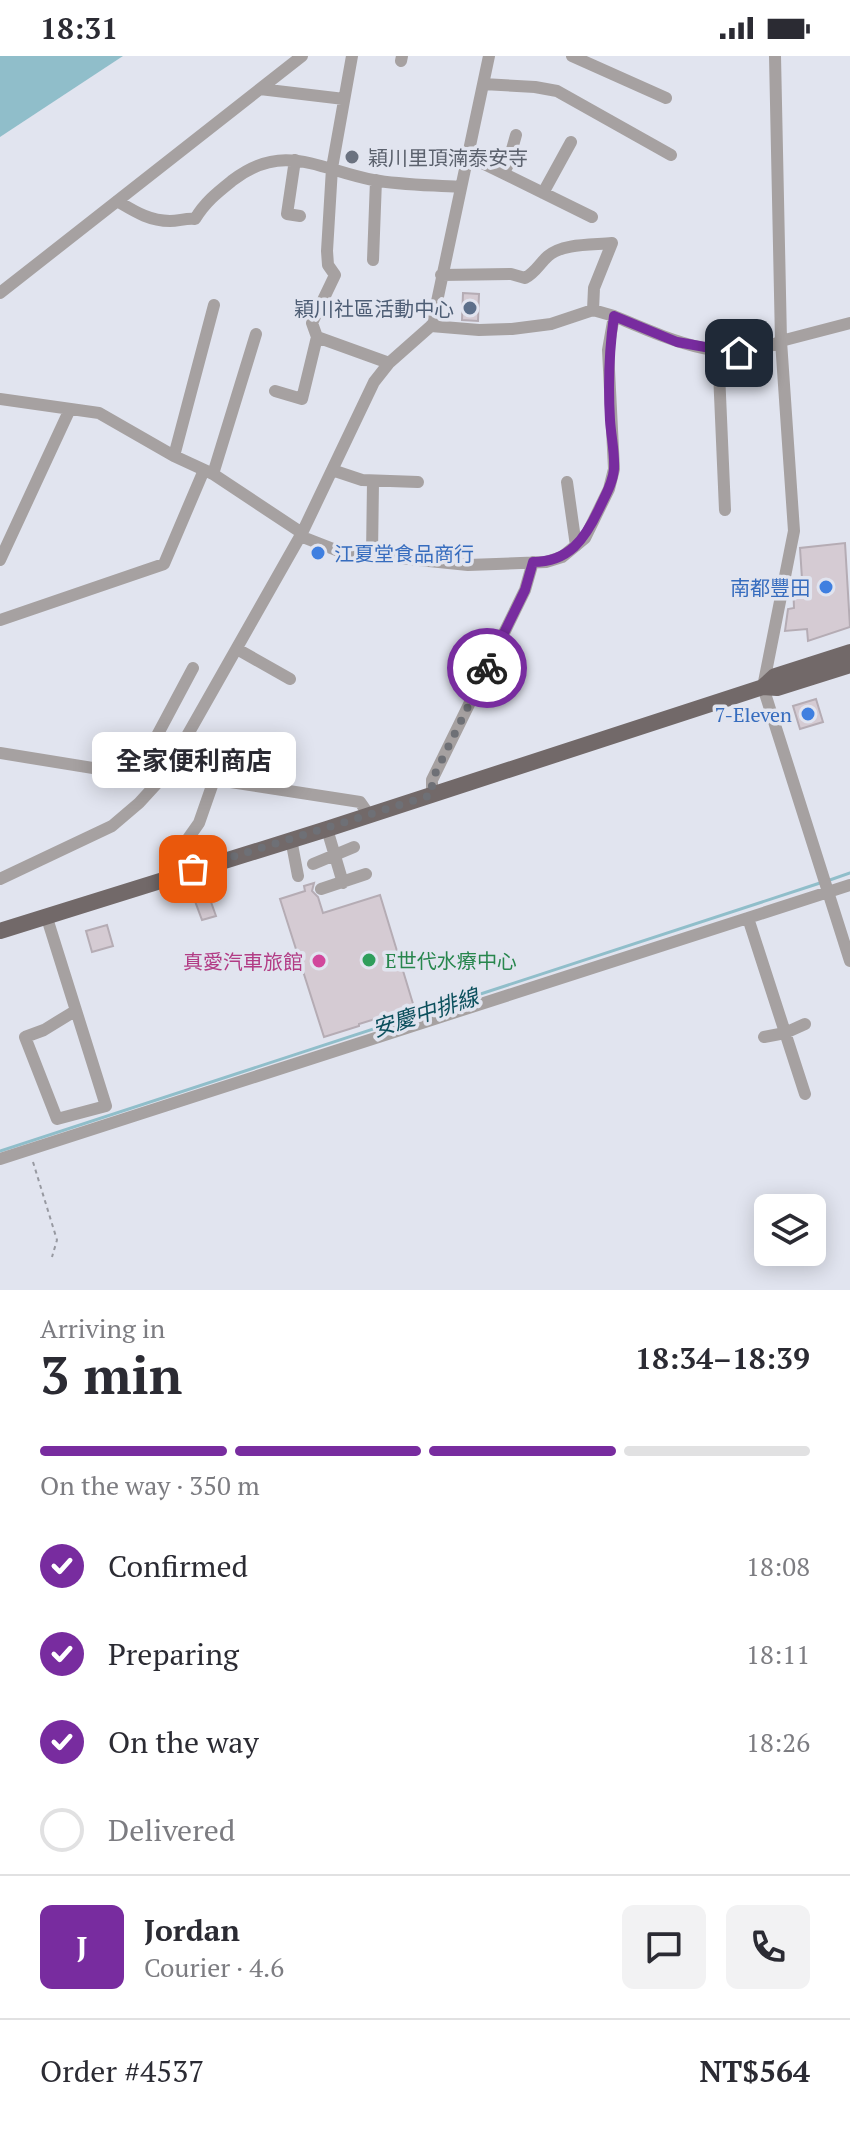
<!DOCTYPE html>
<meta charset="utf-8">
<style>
body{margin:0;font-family:"PT Serif","Noto Sans TC",serif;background:#f2f2f3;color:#2b2b33;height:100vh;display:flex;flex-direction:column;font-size:30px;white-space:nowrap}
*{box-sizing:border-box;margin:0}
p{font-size:26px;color:#7c7c81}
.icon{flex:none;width:44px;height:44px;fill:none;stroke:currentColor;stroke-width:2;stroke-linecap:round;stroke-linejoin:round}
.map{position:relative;height:1234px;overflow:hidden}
.sheet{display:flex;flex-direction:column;background:#fff;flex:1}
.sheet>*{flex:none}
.fabs{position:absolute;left:754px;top:1138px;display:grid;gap:16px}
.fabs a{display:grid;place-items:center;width:72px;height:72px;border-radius:12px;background:#fff;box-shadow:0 4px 20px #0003;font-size:40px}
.pin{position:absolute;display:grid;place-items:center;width:68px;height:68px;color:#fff;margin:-34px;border-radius:16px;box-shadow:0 4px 12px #0006}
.courier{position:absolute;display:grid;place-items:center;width:80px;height:80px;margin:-40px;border:6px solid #782c9f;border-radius:50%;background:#fff;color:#222;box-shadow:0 2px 10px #0007}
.bubble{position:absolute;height:56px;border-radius:12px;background:#fff;box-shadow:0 4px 20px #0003;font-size:26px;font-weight:700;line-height:56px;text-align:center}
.headline em{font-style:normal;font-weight:700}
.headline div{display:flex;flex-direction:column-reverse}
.headline{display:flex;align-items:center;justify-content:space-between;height:136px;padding:0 40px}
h1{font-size:52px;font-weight:700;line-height:60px}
.bar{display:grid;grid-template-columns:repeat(4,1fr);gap:12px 8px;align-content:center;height:96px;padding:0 40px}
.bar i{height:10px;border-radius:6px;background:#e1e1e2}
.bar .selected{background:#782c9f}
.bar p{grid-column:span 4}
.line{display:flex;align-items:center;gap:20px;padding:0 40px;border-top:2px solid #e1e1e2}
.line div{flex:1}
.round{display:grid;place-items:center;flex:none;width:84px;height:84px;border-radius:12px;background:#f2f2f3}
ol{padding:0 40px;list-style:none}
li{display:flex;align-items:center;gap:24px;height:88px}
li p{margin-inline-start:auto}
li .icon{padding:8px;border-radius:50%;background:#782c9f;color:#fff;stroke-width:4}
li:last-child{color:#7c7c81}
li i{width:44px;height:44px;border:4px solid #e1e1e2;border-radius:50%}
.status{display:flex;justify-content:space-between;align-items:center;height:56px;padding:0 40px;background:#fff;direction:ltr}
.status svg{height:22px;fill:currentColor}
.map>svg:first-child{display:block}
.water{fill:#90beca}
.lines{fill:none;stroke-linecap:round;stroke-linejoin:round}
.stream{stroke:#90beca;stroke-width:3}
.building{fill:#d5cbd3;stroke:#b5acb4;stroke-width:2}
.path{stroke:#9799a1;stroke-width:2;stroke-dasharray:4 4;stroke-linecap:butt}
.minor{stroke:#a6a1a1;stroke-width:12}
.major{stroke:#726969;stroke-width:16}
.done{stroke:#6e7076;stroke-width:8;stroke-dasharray:0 14.4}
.route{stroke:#782c9f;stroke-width:10}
.worship-dot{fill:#6b7280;stroke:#e1e4ef;stroke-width:3}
.service-dot{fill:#5c6f8a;stroke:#e1e4ef;stroke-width:3}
.shop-dot{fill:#3f7fe0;stroke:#e1e4ef;stroke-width:3}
.leisure-dot{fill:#2e9e5b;stroke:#e1e4ef;stroke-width:3}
.hotel-dot{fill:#d1479c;stroke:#e1e4ef;stroke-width:3}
.labels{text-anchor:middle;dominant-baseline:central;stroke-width:7;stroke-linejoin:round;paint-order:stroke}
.worship-label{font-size:20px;fill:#5b616d;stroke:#e1e4ef;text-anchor:start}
.service-label{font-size:20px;fill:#4e5e75;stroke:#e1e4ef;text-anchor:end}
.shop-label{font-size:20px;fill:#366cbe;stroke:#e1e4ef;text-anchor:end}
.leisure-label{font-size:20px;fill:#27864d;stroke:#e1e4ef;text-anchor:start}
.hotel-label{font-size:20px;fill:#b23c85;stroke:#e1e4ef;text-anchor:end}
.water-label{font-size:22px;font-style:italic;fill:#0b4f5c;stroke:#e1e4ef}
</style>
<div class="status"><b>18:31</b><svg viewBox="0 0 49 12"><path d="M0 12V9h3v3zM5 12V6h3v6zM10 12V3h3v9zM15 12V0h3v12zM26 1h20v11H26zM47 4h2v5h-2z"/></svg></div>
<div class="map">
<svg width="850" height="1234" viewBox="0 0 850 1234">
<rect width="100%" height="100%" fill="#e1e4ef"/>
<path class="water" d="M0,0H123L0,81Z"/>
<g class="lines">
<path class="stream" d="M827,825L850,817
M0,1095L820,827"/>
</g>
<path class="building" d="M463,237L479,238L478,265L462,264Z
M845,487L850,571L808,585L807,573L785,575L788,553L794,552L793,524L802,523L800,492Z
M816,643L823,666L800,673L793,650Z
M314,827L312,835L318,841L323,857L380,839L414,951L359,968V970L324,981L280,843L305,835L304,830Z
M206,832L216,860L202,864L192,837Z
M107,869L113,890L92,896L86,875Z"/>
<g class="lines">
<path class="path" d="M33,1106L57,1184L52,1201"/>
<path class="minor" d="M352,0L332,112L327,195L328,209L335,219L312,267L317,281L389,307
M572,0L666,42
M401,5L402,0
M483,28L535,31L557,35L671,99
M260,33L344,43
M466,99L592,161
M295,104L287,158L300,160
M496,108L507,111L516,79
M543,137L571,86
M117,145C134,155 149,165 170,165C179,165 186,162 195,163C205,146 218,136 233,124C284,85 320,114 373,124C401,129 431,129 459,131
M373,204L376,124
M441,219L511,218L525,222C536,216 539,208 548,200C563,187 593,189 612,187L594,232L593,254
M0,237L302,0
M850,267L781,285L794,475L763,631L850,905
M431,270L479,274L512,273L551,268L593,254L614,260
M718,293L725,454
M275,335L302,343L317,281
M0,343L99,357L174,400L213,418L302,477
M174,400L214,249
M332,414L362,424L418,426
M213,418L256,278
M567,426L576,490
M300,480L341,496L468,509L546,506L562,501L585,482L609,433L614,413L608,294L614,260C662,280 730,313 781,285L775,0
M372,499L373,426
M0,504L70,353
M0,564L164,508L204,414
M237,593L290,623
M0,697L161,723
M165,716L360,746L369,759
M136,719L193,612
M432,739V724L525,534L533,506
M327,773L343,827
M291,783L298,820
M313,808L354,791
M168,821V811L199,767L214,724
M0,823L112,770L139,747L161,723L175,701L302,477L374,326L389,307L432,269L489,0
M321,833L366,818
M46,859L106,1050L57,1063L25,981L44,974L75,955
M748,862L805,1038
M764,981L785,977L805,968
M0,1103L850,829"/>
<path class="major" d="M763,631L777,632L850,609
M0,875L327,773L763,631L775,620L850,596"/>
</g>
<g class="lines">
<path class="done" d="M193,813L432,739V724L487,612"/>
<path class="route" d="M487,612L525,534L533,506C569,506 585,483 599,453C605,440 613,427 614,413C615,397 611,380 610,364C608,329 609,295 614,260L677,286L739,297"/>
</g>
<circle class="worship-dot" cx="352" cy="101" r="8"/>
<circle class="service-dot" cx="470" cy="252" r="8"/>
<g class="shop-dot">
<circle cx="318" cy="497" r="8"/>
<circle cx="826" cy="531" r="8"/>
<circle cx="808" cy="658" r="8"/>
</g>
<circle class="leisure-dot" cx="369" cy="904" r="8"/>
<circle class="hotel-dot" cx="319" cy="905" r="8"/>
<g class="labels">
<g class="worship-label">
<text x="368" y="101">穎川里頂湳泰安寺</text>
</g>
<g class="service-label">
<text x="454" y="252">穎川社區活動中心</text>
</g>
<g class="shop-label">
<text x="334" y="497" text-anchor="start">江夏堂食品商行</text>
<text x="810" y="531">南都豐田</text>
<text x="792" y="658">7-Eleven</text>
</g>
<g class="leisure-label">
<text x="385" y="904">E世代水療中心</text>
</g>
<g class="hotel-label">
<text x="303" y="905">真愛汽車旅館</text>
</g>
<g class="water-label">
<text transform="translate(425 956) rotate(-18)">安慶中排線</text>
</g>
</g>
</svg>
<div class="fabs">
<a><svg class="icon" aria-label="layers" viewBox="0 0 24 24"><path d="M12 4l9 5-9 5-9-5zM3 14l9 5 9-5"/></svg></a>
</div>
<div class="pin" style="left:193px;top:813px;background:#ea580c"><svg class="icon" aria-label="bag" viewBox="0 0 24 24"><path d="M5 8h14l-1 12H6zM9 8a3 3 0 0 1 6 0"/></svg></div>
<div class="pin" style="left:739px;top:297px;background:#1f2937"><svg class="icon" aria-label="home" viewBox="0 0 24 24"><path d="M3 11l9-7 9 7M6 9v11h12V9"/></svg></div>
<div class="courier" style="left:487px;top:612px"><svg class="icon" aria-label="bike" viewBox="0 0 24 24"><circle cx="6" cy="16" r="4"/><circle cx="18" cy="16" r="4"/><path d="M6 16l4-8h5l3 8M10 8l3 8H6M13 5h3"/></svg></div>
<div class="bubble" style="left:92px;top:676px;width:204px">全家便利商店</div>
</div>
<section class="sheet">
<div class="headline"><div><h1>3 min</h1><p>Arriving in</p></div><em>18:34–18:39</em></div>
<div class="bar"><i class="selected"></i><i class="selected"></i><i class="selected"></i><i></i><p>On the way · 350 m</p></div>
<ol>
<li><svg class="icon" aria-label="check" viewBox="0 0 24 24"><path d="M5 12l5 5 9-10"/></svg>Confirmed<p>18:08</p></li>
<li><svg class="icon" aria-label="check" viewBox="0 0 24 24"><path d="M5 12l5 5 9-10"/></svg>Preparing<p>18:11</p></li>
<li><svg class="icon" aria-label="check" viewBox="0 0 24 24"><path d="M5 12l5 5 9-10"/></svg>On the way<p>18:26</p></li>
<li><i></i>Delivered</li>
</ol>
<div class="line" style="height:144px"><b class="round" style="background:#782c9f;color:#fff">J</b><div><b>Jordan</b><p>Courier · 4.6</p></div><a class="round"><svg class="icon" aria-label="chat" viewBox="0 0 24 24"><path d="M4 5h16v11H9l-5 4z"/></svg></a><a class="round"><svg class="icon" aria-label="phone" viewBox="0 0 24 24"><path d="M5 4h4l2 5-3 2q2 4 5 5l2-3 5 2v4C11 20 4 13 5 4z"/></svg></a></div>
<div class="line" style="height:104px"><div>Order #4537</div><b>NT$564</b></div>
</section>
